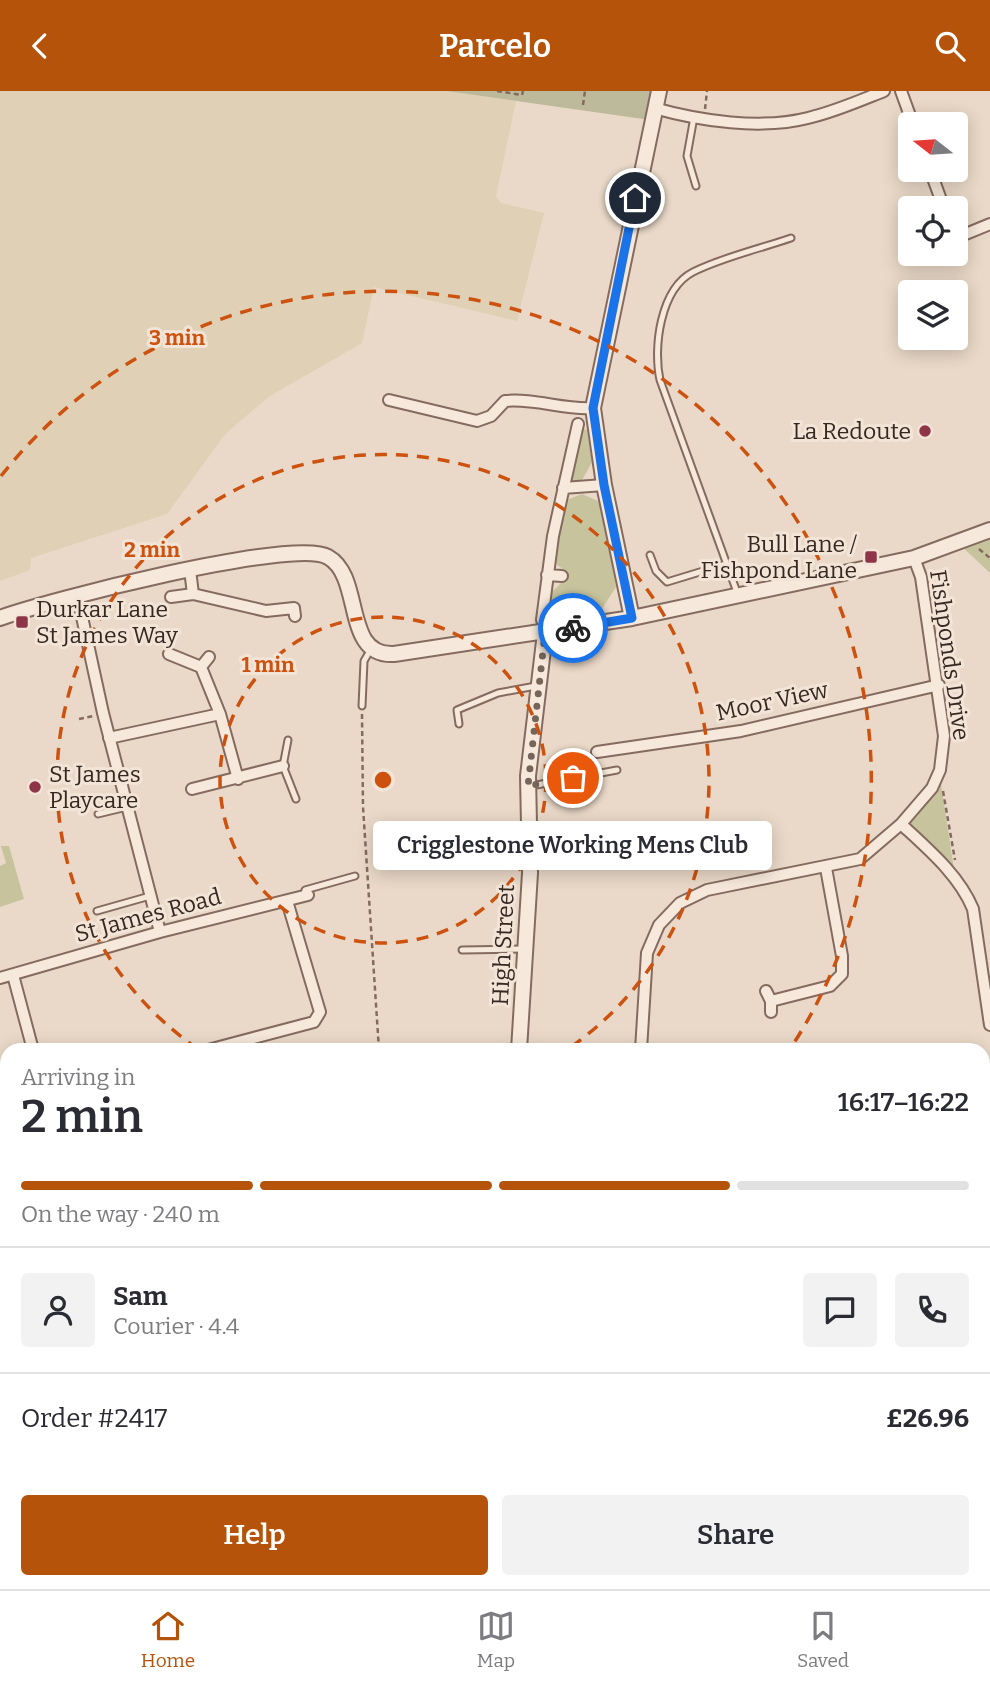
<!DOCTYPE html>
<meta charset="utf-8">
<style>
body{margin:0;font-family:Bitter,serif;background:#f2f2f3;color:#2b2b33;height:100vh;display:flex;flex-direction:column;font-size:26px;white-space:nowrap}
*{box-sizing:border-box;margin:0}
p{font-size:23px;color:#7c7c81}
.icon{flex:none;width:38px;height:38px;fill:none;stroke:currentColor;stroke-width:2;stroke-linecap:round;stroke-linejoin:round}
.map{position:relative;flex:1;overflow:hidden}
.details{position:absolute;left:0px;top:952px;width:990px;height:546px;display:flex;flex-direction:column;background:#fff;border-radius:21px 21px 0 0;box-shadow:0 4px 18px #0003}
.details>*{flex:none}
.needle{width:46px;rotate:287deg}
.controls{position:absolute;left:898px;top:21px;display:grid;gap:14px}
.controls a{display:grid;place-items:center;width:70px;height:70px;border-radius:7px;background:#fff;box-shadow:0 4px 18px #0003;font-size:35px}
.pin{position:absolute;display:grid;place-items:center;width:60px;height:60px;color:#fff;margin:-30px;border:4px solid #fff;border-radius:50%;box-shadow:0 2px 7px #0007}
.courier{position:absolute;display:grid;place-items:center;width:70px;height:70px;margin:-35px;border:5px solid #1a73e8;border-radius:50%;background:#fff;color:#222;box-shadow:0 2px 9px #0007}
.bubble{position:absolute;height:49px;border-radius:7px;background:#fff;box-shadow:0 4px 18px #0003;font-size:23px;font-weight:600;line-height:49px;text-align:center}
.headline em{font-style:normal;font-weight:600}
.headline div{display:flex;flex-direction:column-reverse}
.headline{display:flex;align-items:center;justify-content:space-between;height:119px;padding:0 21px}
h1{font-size:46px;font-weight:600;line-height:52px}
.bar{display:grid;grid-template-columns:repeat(4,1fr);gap:10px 7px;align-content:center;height:84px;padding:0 21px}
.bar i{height:9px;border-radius:5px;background:#e1e1e2}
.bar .current{background:#b45309}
.bar p{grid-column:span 4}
.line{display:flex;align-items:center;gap:18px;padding:0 21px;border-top:2px solid #e1e1e2}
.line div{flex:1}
.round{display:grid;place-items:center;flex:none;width:74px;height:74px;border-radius:7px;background:#f2f2f3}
.action{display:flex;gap:14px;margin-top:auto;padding:14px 21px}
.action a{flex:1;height:80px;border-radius:7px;background:#b45309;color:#fff;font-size:28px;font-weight:600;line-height:80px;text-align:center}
.action a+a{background:#f2f2f3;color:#2b2b33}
header{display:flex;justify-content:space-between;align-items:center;height:91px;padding:0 21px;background:#b45309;color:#fff;font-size:32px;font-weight:600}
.tab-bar{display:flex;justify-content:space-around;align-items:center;height:98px;border-top:2px solid #e1e1e2;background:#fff;font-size:19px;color:#7c7c81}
.tab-bar a{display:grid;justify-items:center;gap:4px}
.tab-bar .current{color:#b45309}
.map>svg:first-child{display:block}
.farmland{fill:#dfd0b6}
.green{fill:#c7c49d}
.cemetery{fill:#bdba9b}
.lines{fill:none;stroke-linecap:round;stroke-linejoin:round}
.service-casing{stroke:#856b5f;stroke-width:9}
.minor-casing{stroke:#856b5f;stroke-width:14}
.tertiary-casing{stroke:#856b5f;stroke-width:18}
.path{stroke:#856b5f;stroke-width:2.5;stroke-dasharray:5 3.5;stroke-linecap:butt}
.service{stroke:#f6e8db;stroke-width:5}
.minor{stroke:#f6e8db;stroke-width:10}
.tertiary{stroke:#f6e8db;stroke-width:14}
.done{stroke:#75655b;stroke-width:7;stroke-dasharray:0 12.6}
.route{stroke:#1a73e8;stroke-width:9}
.ring{fill:none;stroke:#cd520f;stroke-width:3.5;stroke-dasharray:12 9}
.poi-dot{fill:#8e3548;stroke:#f2e5d7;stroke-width:2.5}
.labels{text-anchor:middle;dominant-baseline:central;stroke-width:6;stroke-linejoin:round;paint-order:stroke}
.poi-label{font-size:23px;fill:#362721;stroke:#f2e5d7;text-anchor:end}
.street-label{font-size:23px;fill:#362721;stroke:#f2e5d7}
.centre{fill:#cd520f;stroke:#f2e5d7;stroke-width:3.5}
.ring-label{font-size:21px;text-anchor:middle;font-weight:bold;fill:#cd520f;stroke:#f2e5d7;stroke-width:6;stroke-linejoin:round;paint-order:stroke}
</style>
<header><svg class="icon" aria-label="back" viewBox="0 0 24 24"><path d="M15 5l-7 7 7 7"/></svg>Parcelo<svg class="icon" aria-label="search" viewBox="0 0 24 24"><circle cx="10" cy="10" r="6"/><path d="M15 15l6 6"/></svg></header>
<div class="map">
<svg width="990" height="1498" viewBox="0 0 990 1498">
<rect width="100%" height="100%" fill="#ead9c8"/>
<path class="farmland" d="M0,0H446L516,10L496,105L501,112L544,122L517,230L374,196L362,252L270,305L226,342L167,423L31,467L30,479L0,490Z"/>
<path class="green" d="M584,338L587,339L592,371L581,391L572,392L571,387Z
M582,403L598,410L603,419L616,496L600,521L549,529L552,501L565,488L566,480L557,474L555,468L562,422L569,408Z
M990,439V482L957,451Z
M940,686L955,785L904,733Z
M1,755H9L24,808L0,816V775L6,772Z"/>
<path class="cemetery" d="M446,0H659L650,29Z"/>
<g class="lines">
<defs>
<path id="service" d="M694,26L687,65L696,95
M650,464L656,480L667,491L726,473
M738,504L660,289C653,257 660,198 693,181C723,166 759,158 791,147
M362,615L364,570L371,558
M459,633L457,619L498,602L536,595
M288,649L283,675L296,708
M531,695L617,679
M98,723L127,716
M530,763L579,761L630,748
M304,803L305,799L355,785
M97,820L150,805
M462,859L522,858
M984,1318L990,1316
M905,1491L906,1498
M705,1498L747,1491"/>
<path id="minor" d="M901,0L913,33
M654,17C700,30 761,39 808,27C834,21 859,10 884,0
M930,79L944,117
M956,147L990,133
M389,309L477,330L491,325L505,310C535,307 563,319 593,317
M563,397L604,394
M190,479L193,503
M547,484L562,485
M77,503L103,622L160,841
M171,506L193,503L266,520L294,517L295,525
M542,529L553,445L578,333
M169,563L201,576L209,566
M201,576L220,623L238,688
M109,647L220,623
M597,661L741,640L939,594
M192,698L283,675
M901,733C928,758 959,784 973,818L990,934
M13,884L33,959
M0,887L160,841L308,804
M766,900L771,910V921
M771,910L830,895L842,883V865L826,777
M208,959L314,931L320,921L287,810
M641,959L647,862L659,834L680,812L707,799L860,768L901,733L932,697L940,679L944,645L921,486L914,467
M0,1013L7,1011
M0,1254L7,1253
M76,1491L77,1498
M269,1498L277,1491"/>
<path id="tertiary" d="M0,527C46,510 294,446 328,466C364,486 342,566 394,563L632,527L914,467L990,439
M632,527L604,394L593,317L659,0
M519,959L530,782L528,685L545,542
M538,1491V1498"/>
</defs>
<use href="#service" class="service-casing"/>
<use href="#minor" class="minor-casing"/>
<use href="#tertiary" class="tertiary-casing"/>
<path class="path" d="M497,0L522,4L523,0
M583,14L585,0
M705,18L707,0
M979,458L990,467
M362,623L363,716L379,959
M79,628L93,625
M943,700L955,769
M342,1491V1498
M252,1498L258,1491
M450,1498L474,1491"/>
<use href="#service" class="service"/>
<use href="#minor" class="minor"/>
<use href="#tertiary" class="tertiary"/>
</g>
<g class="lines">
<path class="done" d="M573,687L528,695L545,542L573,537"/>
<path class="route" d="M573,537L632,527L604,394L593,317L635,107"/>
</g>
<g class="ring">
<circle cx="383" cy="689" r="163"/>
<path d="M198 958A326 326 0 1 1 568 958"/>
<path d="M1 385A488 488 0 0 1 790 958"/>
</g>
<g class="poi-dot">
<circle cx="925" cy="340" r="7"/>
<rect x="864" y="459" width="14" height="14" rx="3.5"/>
<rect x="15" y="524" width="14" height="14" rx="3.5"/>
<circle cx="35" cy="696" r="7"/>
</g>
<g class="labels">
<g class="poi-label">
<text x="911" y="340">La Redoute</text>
<text x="857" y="453">Bull Lane /<tspan x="857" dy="26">Fishpond Lane</tspan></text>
<text x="36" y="518" text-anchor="start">Durkar Lane<tspan x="36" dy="26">St James Way</tspan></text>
<text x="49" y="683" text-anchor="start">St James<tspan x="49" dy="26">Playcare</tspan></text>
</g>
<g class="street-label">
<text transform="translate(950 564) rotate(82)">Fishponds Drive</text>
<text transform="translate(772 610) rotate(-12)">Moor View</text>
<text transform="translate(148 824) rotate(-15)">St James Road</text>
<text transform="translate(503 854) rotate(-87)">High Street</text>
</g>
</g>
<circle cx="383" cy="689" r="10" class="centre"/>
<g class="ring-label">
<text x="177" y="254">3 min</text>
<text x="152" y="466">2 min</text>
<text x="268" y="581">1 min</text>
</g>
</svg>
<div class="controls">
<a><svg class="needle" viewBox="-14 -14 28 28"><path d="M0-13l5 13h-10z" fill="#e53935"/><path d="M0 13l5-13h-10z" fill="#7c7c81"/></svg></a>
<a><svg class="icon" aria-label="locate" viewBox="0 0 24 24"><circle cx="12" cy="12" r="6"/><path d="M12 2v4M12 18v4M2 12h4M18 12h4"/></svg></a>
<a><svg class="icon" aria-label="layers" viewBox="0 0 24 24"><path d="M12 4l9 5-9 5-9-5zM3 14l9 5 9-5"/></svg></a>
</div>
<div class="pin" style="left:573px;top:687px;background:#ea580c"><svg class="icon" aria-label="bag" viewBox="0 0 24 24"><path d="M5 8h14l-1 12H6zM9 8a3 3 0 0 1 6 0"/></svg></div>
<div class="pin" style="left:635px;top:107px;background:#1f2937"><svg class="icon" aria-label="home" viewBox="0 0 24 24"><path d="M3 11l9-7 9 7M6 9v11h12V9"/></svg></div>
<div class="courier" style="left:573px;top:537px"><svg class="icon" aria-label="bike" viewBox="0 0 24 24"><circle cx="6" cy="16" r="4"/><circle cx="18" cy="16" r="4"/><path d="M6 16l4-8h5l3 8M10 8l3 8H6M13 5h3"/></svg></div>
<div class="bubble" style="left:373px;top:730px;width:399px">Crigglestone Working Mens Club</div>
<section class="details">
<div class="headline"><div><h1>2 min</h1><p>Arriving in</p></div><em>16:17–16:22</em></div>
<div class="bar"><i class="current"></i><i class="current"></i><i class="current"></i><i></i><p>On the way · 240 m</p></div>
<div class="line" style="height:126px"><a class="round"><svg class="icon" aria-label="person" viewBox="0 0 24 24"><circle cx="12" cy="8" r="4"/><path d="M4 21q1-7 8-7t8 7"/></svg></a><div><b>Sam</b><p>Courier · 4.4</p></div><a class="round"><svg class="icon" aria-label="chat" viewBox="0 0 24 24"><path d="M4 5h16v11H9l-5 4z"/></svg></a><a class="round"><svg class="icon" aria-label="phone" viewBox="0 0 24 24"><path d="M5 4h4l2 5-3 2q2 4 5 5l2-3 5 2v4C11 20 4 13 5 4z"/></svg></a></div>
<div class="line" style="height:91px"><div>Order #2417</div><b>£26.96</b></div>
<div class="action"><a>Help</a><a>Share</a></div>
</section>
</div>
<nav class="tab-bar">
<a class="current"><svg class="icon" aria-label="home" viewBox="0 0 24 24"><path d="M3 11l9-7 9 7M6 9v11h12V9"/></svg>Home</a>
<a><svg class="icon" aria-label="map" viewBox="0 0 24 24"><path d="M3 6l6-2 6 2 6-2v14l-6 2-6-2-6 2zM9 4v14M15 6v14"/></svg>Map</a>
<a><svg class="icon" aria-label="saved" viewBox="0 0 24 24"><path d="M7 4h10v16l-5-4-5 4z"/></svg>Saved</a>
</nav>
